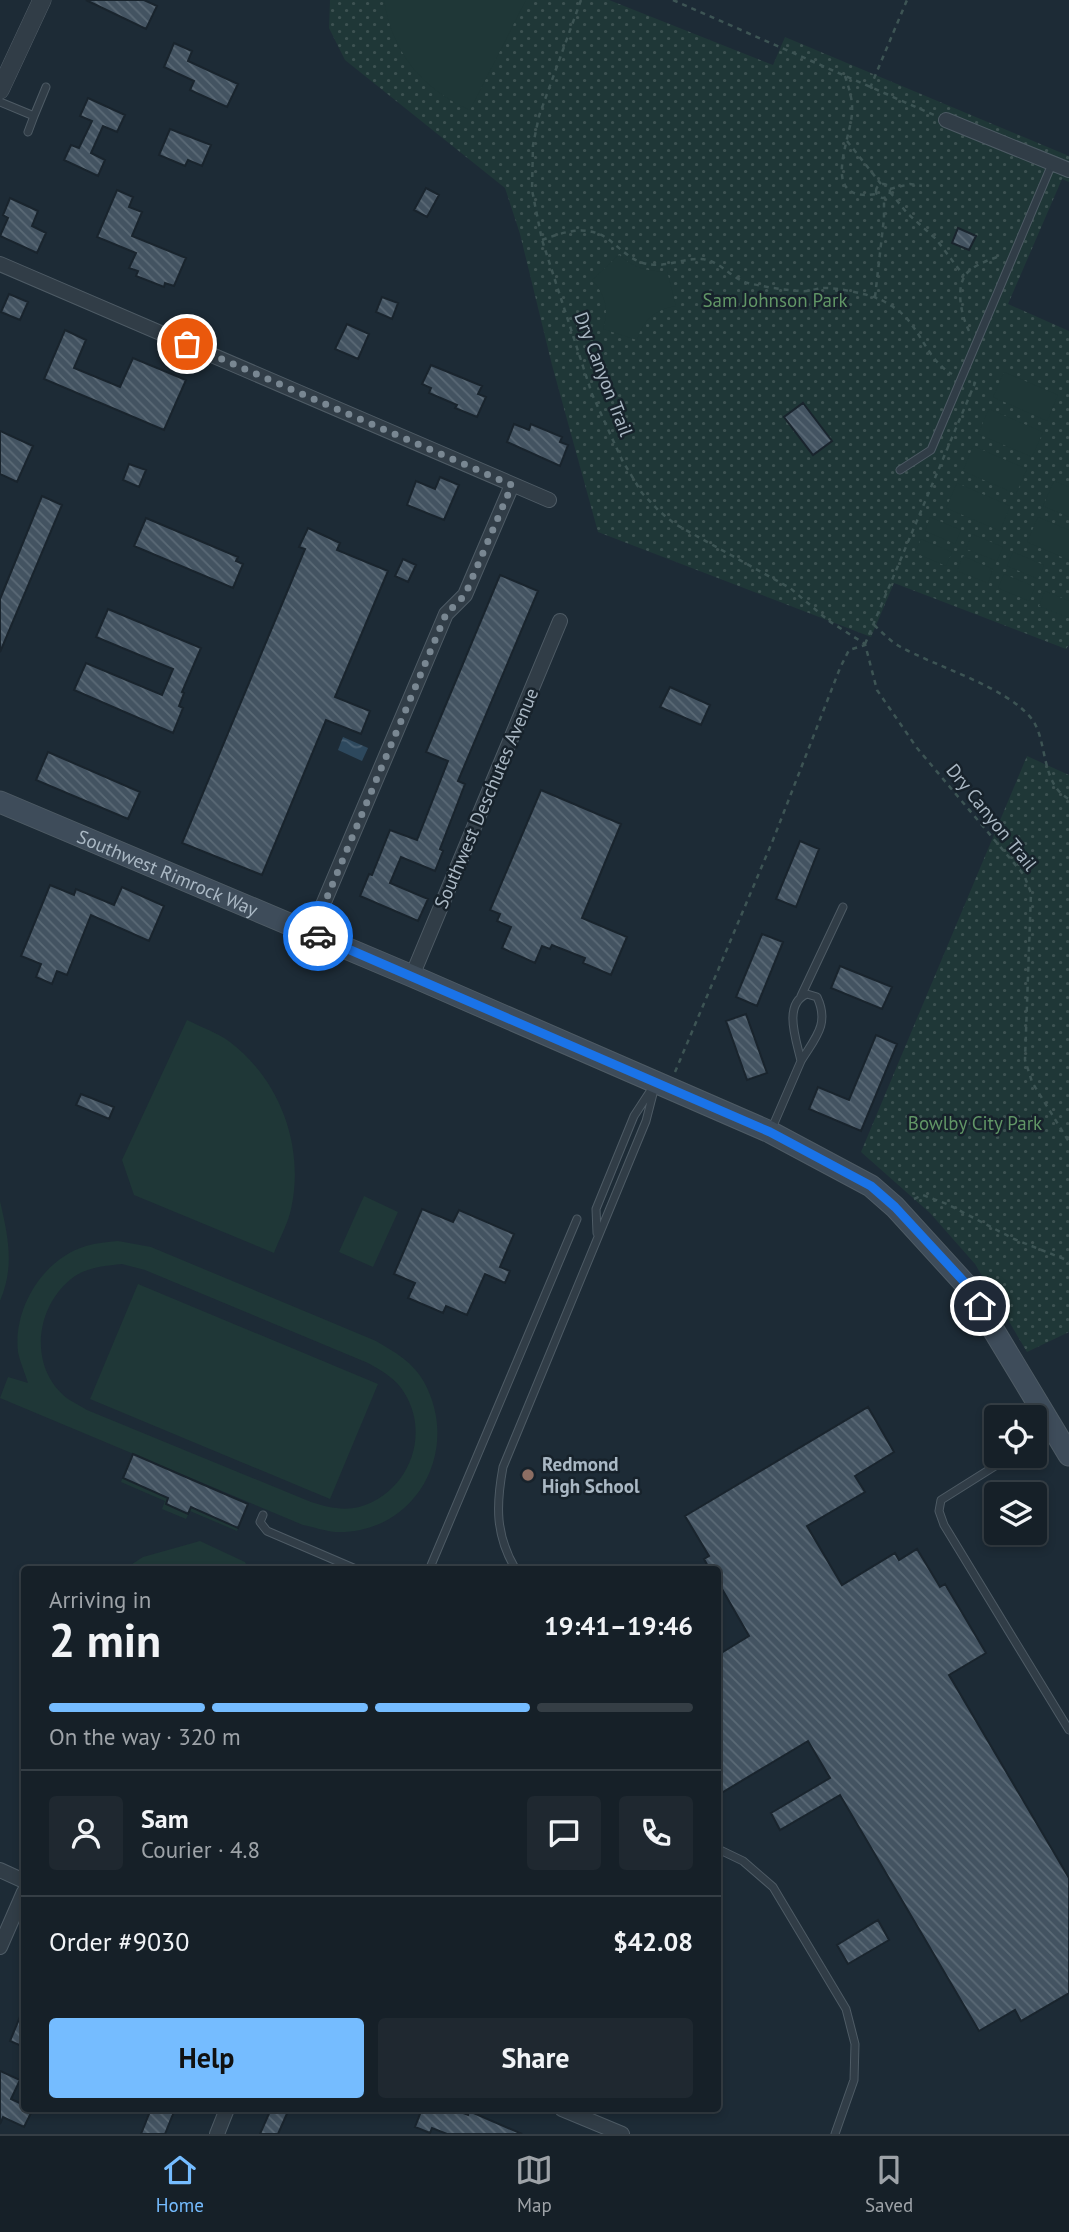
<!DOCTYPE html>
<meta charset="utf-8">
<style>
body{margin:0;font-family:"PT Sans",sans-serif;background:#1f2830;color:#f1f3f6;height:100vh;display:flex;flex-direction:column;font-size:26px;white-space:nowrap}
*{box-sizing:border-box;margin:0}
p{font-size:23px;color:#9ea3a8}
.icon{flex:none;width:38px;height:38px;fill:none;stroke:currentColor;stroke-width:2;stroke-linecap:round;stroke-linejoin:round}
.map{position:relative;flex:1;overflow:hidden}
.panel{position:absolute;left:21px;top:1566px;width:700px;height:546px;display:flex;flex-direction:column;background:#162028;border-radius:7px;box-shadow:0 4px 10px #0003,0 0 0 2px #353e45}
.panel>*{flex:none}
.controls{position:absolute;left:984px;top:1405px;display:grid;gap:14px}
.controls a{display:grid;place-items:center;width:63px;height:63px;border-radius:7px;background:#162028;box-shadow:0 4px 10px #0003,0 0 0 2px #353e45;font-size:35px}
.pin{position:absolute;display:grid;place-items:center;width:60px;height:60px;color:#fff;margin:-30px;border:4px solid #fff;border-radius:50%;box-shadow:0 2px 7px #0007}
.courier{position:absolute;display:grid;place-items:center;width:70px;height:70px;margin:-35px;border:5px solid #1a73e8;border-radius:50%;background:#fff;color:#222;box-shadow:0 2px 9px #0007}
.head em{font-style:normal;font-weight:800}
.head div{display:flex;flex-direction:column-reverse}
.head{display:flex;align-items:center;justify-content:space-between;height:119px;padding:0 28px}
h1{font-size:46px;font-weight:800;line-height:52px}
.bar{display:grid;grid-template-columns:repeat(4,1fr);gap:10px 7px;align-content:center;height:84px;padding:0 28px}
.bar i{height:9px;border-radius:5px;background:#353e45}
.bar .on{background:#75bcff}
.bar p{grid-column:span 4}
.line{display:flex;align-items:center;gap:18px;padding:0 28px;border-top:2px solid #353e45}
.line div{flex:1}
.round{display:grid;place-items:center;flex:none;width:74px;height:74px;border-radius:7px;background:#1f2830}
.button{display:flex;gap:14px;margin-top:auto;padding:14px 28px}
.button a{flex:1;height:80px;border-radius:7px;background:#75bcff;color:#111;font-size:28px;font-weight:800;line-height:80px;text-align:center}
.button a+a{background:#1f2830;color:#f1f3f6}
.dock{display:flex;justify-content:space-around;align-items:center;height:98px;border-top:2px solid #353e45;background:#162028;font-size:19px;color:#9ea3a8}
.dock a{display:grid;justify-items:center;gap:4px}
.dock .on{color:#75bcff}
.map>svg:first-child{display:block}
.green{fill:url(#green-dots)}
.pitch{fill:#1f3737;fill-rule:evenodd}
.water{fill:url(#water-waves)}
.building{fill:url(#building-back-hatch);stroke:#19242d;stroke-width:2}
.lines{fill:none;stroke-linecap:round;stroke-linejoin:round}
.service-casing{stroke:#4e5b65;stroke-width:9}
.minor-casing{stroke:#4e5b65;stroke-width:16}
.tertiary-casing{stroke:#4e5b65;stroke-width:19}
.secondary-casing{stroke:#4e5b65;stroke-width:23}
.path{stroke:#3d5454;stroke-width:2.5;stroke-dasharray:5 5;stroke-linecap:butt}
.service{stroke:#313d47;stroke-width:7}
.minor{stroke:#313d47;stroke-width:14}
.tertiary{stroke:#313d47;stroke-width:18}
.secondary{stroke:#3e4c5a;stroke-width:21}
.done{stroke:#798792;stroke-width:7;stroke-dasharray:0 12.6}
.route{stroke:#1a73e8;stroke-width:9}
.education-dot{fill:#8d6e63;stroke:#17222b;stroke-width:2.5}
.labels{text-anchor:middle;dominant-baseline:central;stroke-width:5;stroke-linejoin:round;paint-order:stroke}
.park-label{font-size:19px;fill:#619666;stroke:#17222b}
.street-label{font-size:19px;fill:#aab8c4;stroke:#17222b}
.poi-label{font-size:19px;font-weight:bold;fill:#aab8c4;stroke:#17222b;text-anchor:start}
</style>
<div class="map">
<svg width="1069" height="2134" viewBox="0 0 1069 2134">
<defs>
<pattern id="green-dots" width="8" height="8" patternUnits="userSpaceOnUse" patternTransform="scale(1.75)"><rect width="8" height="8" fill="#1f3737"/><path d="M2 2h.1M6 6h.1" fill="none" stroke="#3d5252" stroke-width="1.8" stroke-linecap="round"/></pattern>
<pattern id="water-waves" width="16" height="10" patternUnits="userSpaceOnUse" patternTransform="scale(1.75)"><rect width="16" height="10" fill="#2d485d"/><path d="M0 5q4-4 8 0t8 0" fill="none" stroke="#496073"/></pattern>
<pattern id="building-back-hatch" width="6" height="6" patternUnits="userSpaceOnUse" patternTransform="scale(1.75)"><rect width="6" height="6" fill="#435361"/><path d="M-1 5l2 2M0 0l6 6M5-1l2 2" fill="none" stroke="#5b6a76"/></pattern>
</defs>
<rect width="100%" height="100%" fill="#1d2b36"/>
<path class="green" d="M330,0H609L773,65L785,37L1069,156V182L1062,179L1008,304L1069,331V645L1066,649L894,583L871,637L598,532L552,365L520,234L505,188L345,60L329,28Z
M1027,756L1069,775V1332L1027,1352L975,1264L930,1213L861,1152Z"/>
<path class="pitch" d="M384,0H526L470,110C422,89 392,52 384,0Z
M619,255C634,268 648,272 667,271L676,306C656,309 643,320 637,340L603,329C609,310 606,295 592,280Z
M1004,372L1058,395L1047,421L993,397Z
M989,409L1043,432L1032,457L978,434Z
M973,446L1027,469L1016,494L963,471Z
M1054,481L1069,487V517L1043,506Z
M957,483L1010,506L1000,531L946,508Z
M930,517L961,530L955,544L925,531Z
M1038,517L1069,530V560L1027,542Z
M972,534L1003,547L997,561L966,549Z
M921,539L952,552L946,566L915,553Z
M1013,552L1044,565L1038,579L1007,566Z
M963,556L993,569L988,583L957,571Z
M1004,574L1035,587L1029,601L998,588Z
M1045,591L1069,601V618L1039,606Z
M187,1020C201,1027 218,1033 230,1042C280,1080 305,1147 291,1209C288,1224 279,1239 274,1253L134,1195L122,1160Z
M364,1196L398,1212L373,1267L339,1252Z
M0,1201C8,1236 15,1266 0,1301Z
M118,1241L151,1247L376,1341C395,1352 414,1363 424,1382C462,1451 415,1535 335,1532C325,1531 313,1527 303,1525L0,1398L8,1377L28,1383C25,1373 20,1362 18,1352C13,1308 43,1259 86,1246C96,1243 108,1242 118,1241ZM122,1264L145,1270L368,1363C382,1371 397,1379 405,1394C431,1437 407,1494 359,1507C342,1511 327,1507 311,1502L87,1410C81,1406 74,1403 68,1399C27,1368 35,1304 75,1276C89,1267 105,1266 122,1264Z
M138,1284L378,1384L330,1499L90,1399Z
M131,1456L248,1505L237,1531L190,1511L186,1519L162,1509L165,1501L121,1482Z
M200,1541L245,1562L249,1570H123L143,1557Z"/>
<path class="water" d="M343,737L368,748L362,761L338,750Z"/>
<path class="building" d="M86,0H144L157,6L146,29Z
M174,43L192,51L188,61L238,84L227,107L190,90L194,81L164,67Z
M88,98L125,115L117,132L103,126L91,153L105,160L98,176L64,160L71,145L79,148L92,121L80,116Z
M170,129L211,145L202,166L188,160L185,166L159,155Z
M426,188L439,195L427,217L414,210Z
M117,190L133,197L129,207L142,212L132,236L186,258L174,286L165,283L164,287L136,276L138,271L129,268L136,253L97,237Z
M10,198L38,211L32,226L46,233L37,253L0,236L8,218L3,215Z
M958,228L976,236L969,250L952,243Z
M9,294L28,302L20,320L1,312Z
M382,297L398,303L392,319L376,312Z
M347,324L369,334L358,359L335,349Z
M65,330L86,340L74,368L120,387L133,358L186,380L164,430L44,379Z
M431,365L482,386L478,394L486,397L477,417L455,408L457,405L429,393L431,388L422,384Z
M803,403L832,441L813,455L784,417Z
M514,424L529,430L531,424L562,437L560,442L568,445L560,466L507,442Z
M0,431L33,446L17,482L0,474Z
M129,464L146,470L139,487L123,480Z
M440,477L459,485L444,520L407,505L416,481L435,489Z
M42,496L62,505L0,652V599Z
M146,518L238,557L236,561L243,564L233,588L134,546Z
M308,528L340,543L337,550L388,571L335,697L370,711L361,734L326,720L262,875L182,843L305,549L299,547Z
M403,559L416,565L408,582L395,576Z
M500,575L538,591L458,781L465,784L440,849L443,851L435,871L401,857L390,883L428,899L418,921L360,896L369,874L372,875L390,830L417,840L448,761L426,752Z
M108,609L201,648L182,692L184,693L179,706L183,708L173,733L74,690L86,663L162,695L173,669L96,637Z
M670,687L710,705L701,725L660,707Z
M48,752L140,792L128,819L36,780Z
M541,790L621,824L582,918L627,937L611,975L583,963L585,958L552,945L550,949L542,946L535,963L502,948L511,927L497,921L500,914L490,910Z
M800,841L819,849L796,907L776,899Z
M50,885L74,895L76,889L114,905L122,887L164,906L149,941L91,915L67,975L57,971L52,984L36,977L41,964L21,956Z
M762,934L783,942L757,1006L736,997Z
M840,966L892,987L882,1009L831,988Z
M746,1014L767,1073L747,1080L726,1021Z
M876,1035L897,1044L861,1131L809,1109L818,1087L849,1100Z
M81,1094L114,1107L109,1119L76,1105Z
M422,1209L453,1222L459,1210L514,1234L500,1267L510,1271L505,1283L485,1274L467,1315L446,1306L443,1313L408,1298L415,1283L394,1274Z
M868,1407L894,1452L855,1476L865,1492L807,1526L842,1585L895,1553L899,1560L917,1549L940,1587L945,1584L986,1653L949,1675L1069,1878V1993L1021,2021L1015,2010L979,2031L840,1795L780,1830L771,1813L830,1778L808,1741L718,1795V1655L749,1636L718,1582V1570H710L704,1559L709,1556L685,1516Z
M133,1454L248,1504L238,1528L191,1507L188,1514L166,1504L168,1498L123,1478Z
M878,1920L889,1940L848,1964L837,1945Z
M24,2007V2047L10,2041Z
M0,2071L20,2080L11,2099L24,2105V2109H33L24,2127L3,2117L0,2124Z
M151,2109H175L165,2134H141Z
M271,2109H289L278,2134H260Z
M422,2109H453L468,2115L469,2111L522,2134H447L432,2128L430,2133L415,2127Z"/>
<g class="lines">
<defs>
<path id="service" d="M0,102L34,116L28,132
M34,116L46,87
M900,470L931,450L1052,164
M807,994L817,997C830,1024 815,1038 801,1061C797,1042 782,1004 807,994Z
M801,996L843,907
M772,1128L801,1061
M597,1233L596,1209L634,1116L651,1090
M1034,1441L1051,1431
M1011,1456L941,1500L939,1511L944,1525L1069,1730
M263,1515L260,1522L267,1531L358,1570
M429,1570L577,1219
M516,1570C495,1535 496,1505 503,1467L646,1121L655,1086
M718,1849L743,1861L773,1887L846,2009L855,2044L854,2080L835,2134"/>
<path id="minor" d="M946,120L1069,170
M0,264L549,500
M311,933L446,614L465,595L512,485
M412,976L560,621
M0,1870L24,1881
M0,1947L24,1892
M562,2109L622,2134
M217,2134L227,2109"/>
<path id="tertiary" d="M0,90L42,0"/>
<g id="secondary">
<path id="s1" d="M0,802L412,976L770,1132L871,1186L895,1207L967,1286L1069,1455"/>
</g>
</defs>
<use href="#service" class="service-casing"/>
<use href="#minor" class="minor-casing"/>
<use href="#tertiary" class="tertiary-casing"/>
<use href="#secondary" class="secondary-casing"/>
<path class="path" d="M581,0L539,116L533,145L532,190L542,240L592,394L622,460L642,493L659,511L675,524L790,588L829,621L865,644L877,690L917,748L1024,875L1031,893L1025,1060L1032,1082L1069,1142
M673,0L934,115
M845,76C849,88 853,100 852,113C850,142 819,203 876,194
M870,88L907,0
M847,141L881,184
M876 191a7 7 0 1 1 14 0a7 7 0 1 1-14 0Z
M890,189L910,184L922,186
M890,192L907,213L936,239L964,276
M542,240C563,232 587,224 608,239C620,248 628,258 643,263C666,269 680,258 701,259C720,260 730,278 748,283C765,287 783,290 801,291C808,292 815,289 822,288C834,287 868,294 879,299C890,304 902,312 909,321C924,340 931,362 952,374
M875,297L884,218V198
M969,331C961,315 954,284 969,271C977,264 991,259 1000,256
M874,625C882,632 890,641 899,646C936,667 1005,686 1031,718C1048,738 1040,784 1069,799
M865,644L975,383L972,382
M675,1072L773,840L840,668L849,650L865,645
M914,1199L923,1195L947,1204L1014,1239L1069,1261"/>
<use href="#service" class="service"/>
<use href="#minor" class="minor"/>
<use href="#tertiary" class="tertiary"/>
<use href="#secondary" class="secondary"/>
</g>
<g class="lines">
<path class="done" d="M187,344L512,485L465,595L446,614L312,933L318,936"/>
<path class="route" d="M318,936L770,1132L871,1186L895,1207L968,1286L980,1306"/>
</g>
<circle class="education-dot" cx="528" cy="1475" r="7"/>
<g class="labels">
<g class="park-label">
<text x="775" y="300">Sam Johnson Park</text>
<text x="975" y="1123">Bowlby City Park</text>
</g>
<g class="street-label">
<text transform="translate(604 374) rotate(69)">Dry Canyon Trail</text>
<text transform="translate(486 798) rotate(-67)">Southwest Deschutes Avenue</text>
<text transform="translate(992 817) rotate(51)">Dry Canyon Trail</text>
<text stroke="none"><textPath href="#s1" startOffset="182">Southwest Rimrock Way</textPath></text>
</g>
<g class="poi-label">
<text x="542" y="1464">Redmond<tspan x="542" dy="22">High School</tspan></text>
</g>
</g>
</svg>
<div class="controls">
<a><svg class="icon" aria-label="locate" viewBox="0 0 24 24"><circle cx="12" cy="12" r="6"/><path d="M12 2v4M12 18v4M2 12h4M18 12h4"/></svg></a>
<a><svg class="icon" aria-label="layers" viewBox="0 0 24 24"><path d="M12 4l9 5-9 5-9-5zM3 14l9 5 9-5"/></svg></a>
</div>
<div class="pin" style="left:187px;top:344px;background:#ea580c"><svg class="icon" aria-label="bag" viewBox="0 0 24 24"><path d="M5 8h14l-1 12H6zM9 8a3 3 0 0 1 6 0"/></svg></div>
<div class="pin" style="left:980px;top:1306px;background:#1f2937"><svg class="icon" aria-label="home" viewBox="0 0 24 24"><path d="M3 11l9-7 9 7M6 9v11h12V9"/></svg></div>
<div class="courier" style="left:318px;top:936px"><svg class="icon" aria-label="car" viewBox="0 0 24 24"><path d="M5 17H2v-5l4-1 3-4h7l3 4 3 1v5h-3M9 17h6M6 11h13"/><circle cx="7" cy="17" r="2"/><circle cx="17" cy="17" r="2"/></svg></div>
<section class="panel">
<div class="head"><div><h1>2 min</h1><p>Arriving in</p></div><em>19:41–19:46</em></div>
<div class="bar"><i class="on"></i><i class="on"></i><i class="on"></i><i></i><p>On the way · 320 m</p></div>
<div class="line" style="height:126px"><a class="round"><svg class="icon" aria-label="person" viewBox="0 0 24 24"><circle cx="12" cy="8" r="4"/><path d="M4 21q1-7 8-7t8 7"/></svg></a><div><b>Sam</b><p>Courier · 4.8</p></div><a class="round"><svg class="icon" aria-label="chat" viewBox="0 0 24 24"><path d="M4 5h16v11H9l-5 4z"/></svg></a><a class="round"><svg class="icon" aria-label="phone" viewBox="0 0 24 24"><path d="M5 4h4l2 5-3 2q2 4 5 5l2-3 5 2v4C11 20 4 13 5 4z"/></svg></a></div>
<div class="line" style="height:91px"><div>Order #9030</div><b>$42.08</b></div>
<div class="button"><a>Help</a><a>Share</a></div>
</section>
</div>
<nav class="dock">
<a class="on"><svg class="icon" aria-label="home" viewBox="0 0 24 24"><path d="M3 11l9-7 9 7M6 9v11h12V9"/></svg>Home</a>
<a><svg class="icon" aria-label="map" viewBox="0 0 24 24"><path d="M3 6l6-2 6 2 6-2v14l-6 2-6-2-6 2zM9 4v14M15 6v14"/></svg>Map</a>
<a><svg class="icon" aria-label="saved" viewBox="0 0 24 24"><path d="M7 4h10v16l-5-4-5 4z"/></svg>Saved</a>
</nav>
